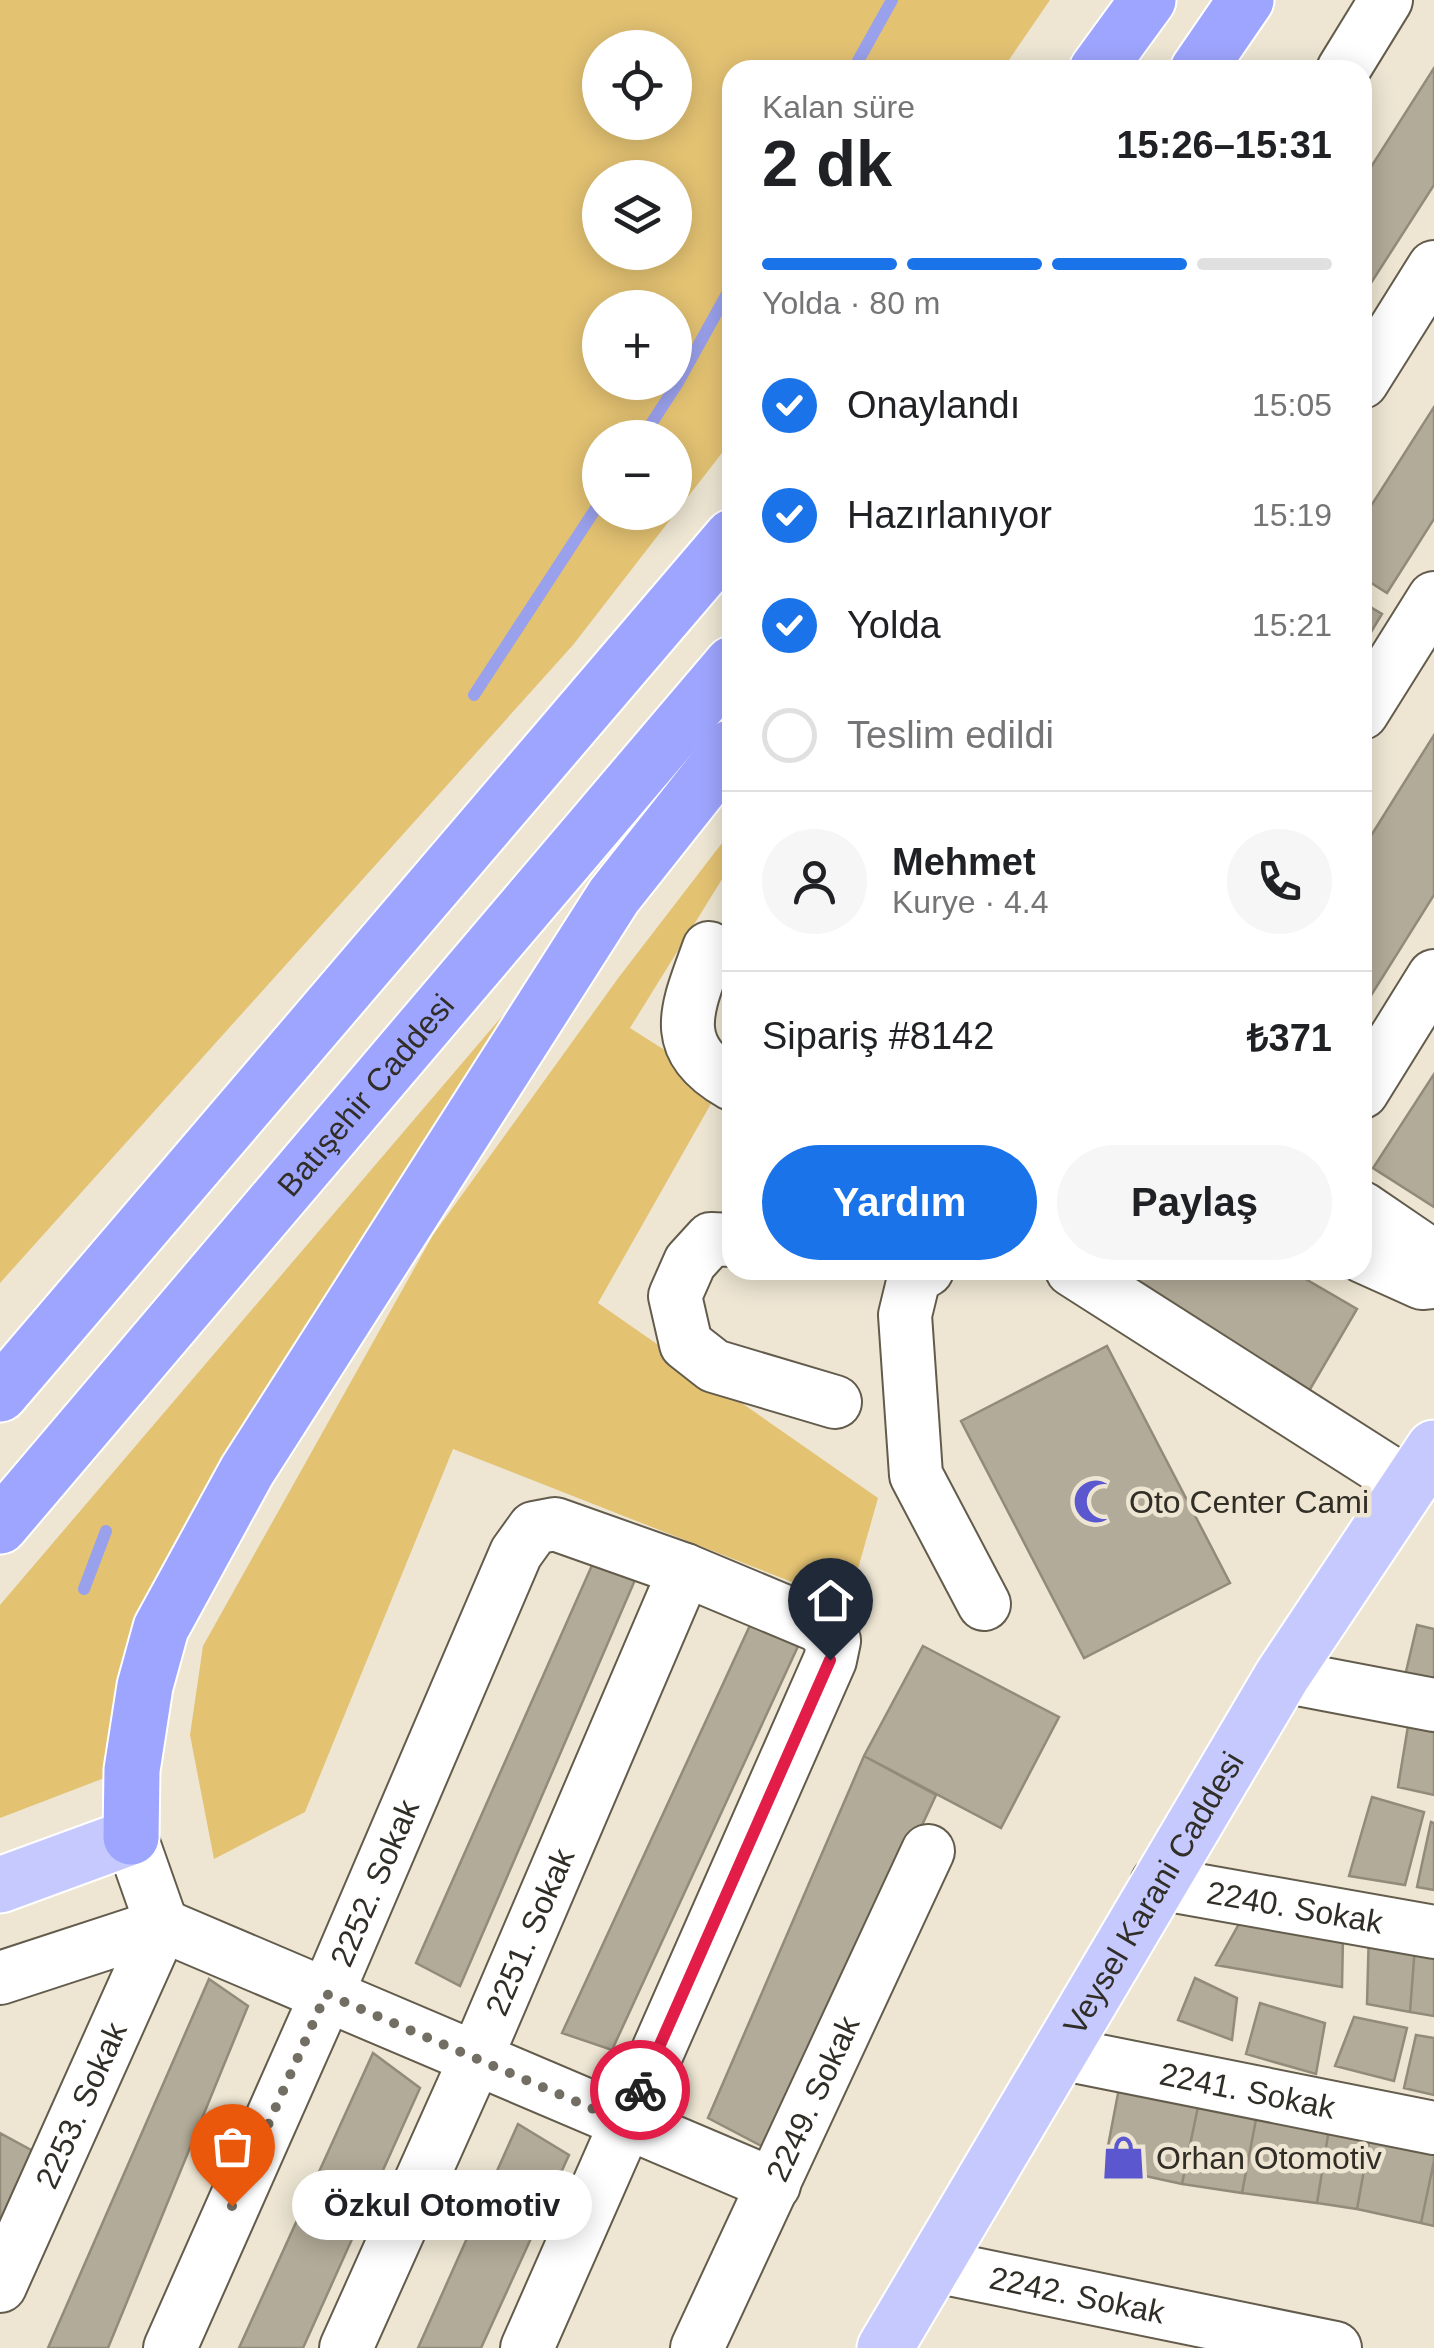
<!DOCTYPE html>
<html lang="tr">
<meta charset="utf-8">
<style>
body{margin:0;font-family:Helvetica,sans-serif;background:#f6f6f6;color:#202124;height:100vh;display:flex;flex-direction:column;font-size:38px;white-space:nowrap}
*{box-sizing:border-box;margin:0}
p{font-size:32px;color:#757577}
.icon{flex:none;width:55px;height:55px;fill:none;stroke:currentColor;stroke-width:2;stroke-linecap:round;stroke-linejoin:round}
.map{position:relative;flex:1;overflow:hidden}
.drawer{position:absolute;left:722px;top:60px;width:650px;height:1220px;display:flex;flex-direction:column;background:#fff;border-radius:30px;box-shadow:0 5px 25px #0003}
.drawer>*{flex:none}
.fabs{position:absolute;left:582px;top:30px;display:grid;gap:20px}
.fabs a{display:grid;place-items:center;width:110px;height:110px;border-radius:50%;background:#fff;box-shadow:0 5px 25px #0003;font-size:50px}
.pin{position:absolute;display:grid;place-items:center;width:85px;height:85px;color:#fff;margin:-102px -42px;border-radius:50% 50% 50% 0;rotate:-45deg;box-shadow:0 0 10px #0007}
.pin .icon{rotate:45deg}
.courier{position:absolute;display:grid;place-items:center;width:100px;height:100px;margin:-50px;border:8px solid #e11d48;border-radius:50%;background:#fff;color:#222;box-shadow:0 2px 12px #0007}
.bubble{position:absolute;height:70px;border-radius:35px;background:#fff;box-shadow:0 5px 25px #0003;font-size:32px;font-weight:700;line-height:70px;text-align:center}
.summary em{font-style:normal;font-weight:700}
.summary div{display:flex;flex-direction:column-reverse}
.summary{display:flex;align-items:center;justify-content:space-between;height:170px;padding:0 40px}
h1{font-size:65px;font-weight:700;line-height:75px}
.bar{display:grid;grid-template-columns:repeat(4,1fr);gap:15px 10px;align-content:center;height:120px;padding:0 40px}
.bar i{height:12px;border-radius:8px;background:#e0e0e0}
.bar .selected{background:#1a73e8}
.bar p{grid-column:span 4}
.line{display:flex;align-items:center;gap:25px;padding:0 40px;border-top:2px solid #e0e0e0}
.line div{flex:1}
.round{display:grid;place-items:center;flex:none;width:105px;height:105px;border-radius:52px;background:#f6f6f6}
ol{padding:0 40px;list-style:none}
li{display:flex;align-items:center;gap:30px;height:110px}
li p{margin-inline-start:auto}
li .icon{padding:10px;border-radius:50%;background:#1a73e8;color:#fff;stroke-width:4}
li:last-child{color:#757577}
li i{width:55px;height:55px;border:5px solid #e0e0e0;border-radius:50%}
.primary-button{display:flex;gap:20px;margin-top:auto;padding:20px 40px}
.primary-button a{flex:1;height:115px;border-radius:60px;background:#1a73e8;color:#fff;font-size:40px;font-weight:700;line-height:115px;text-align:center}
.primary-button a+a{background:#f6f6f6;color:#202124}
.map>svg:first-child{display:block}
.green{fill:#e3c272;fill-rule:evenodd}
.lines{fill:none;stroke-linecap:round;stroke-linejoin:round}
.stream{stroke:#9aa1ec;stroke-width:12}
.building{fill:#b2ab99;stroke:#928b7a;stroke-width:2.5}
.minor-casing{stroke:#635c4c;stroke-width:56}
.major-casing{stroke:#fff;stroke-width:59}
.highway-casing{stroke:#fff;stroke-width:59}
.minor{stroke:#fff;stroke-width:52}
.major{stroke:#c5c9fe;stroke-width:55}
.highway{stroke:#9ea5fe;stroke-width:55}
.done{stroke:#736e63;stroke-width:10;stroke-dasharray:0 18}
.route{stroke:#e11d48;stroke-width:12}
.labels{text-anchor:middle;dominant-baseline:central;stroke-width:9;stroke-linejoin:round;paint-order:stroke}
.street-label{font-size:32px;fill:#312e27;stroke:#eee6d3}
.poi-label{font-size:32px;fill:#312e27;stroke:#eee6d3;text-anchor:start}
</style>
<div class="map">
<svg width="1434" height="2348" viewBox="0 0 1434 2348">
<rect width="100%" height="100%" fill="#eee6d3"/>
<path class="green" d="M0,0H1050L1002,70H732V440L573,645L0,1283ZM600,48H675V122H600ZM600,178H675V252H600ZM600,308H675V382H600ZM600,438H675V512H600Z
M732,830V863L630,1028L721,1086L598,1303L878,1498L848,1604L453,1449L305,1812L214,1859L190,1735L203,1646L433,1235L619,977Z
M504,1014L143,1620L107,1777L0,1818V1605Z"/>
<g class="lines">
<path class="stream" d="M853,70L892,0
M642,438L677,384L732,285
M474,695L600,502
M84,1589L106,1531"/>
</g>
<path class="building" d="M1434,68V185L1362,297V181Z
M1434,407V519L1387,593L1362,577V520Z
M1362,602L1382,614L1362,647Z
M1434,735V895L1362,1010V850Z
M1434,1074V1207L1373,1168Z
M1101,1270H1290L1357,1309L1309,1391Z
M1107,1346L1230,1583L1084,1658L961,1421Z
M593,1563L635,1580L460,1986L416,1963Z
M752,1621L799,1644L612,2050L562,2033Z
M1417,1625L1434,1629V1683L1405,1676Z
M923,1646L1059,1717L1001,1828L864,1756Z
M1408,1726L1434,1732V1795L1398,1787Z
M864,1756L936,1795L771,2151L708,2118Z
M1372,1797L1424,1812L1405,1885L1349,1876Z
M1431,1822L1434,1823V1890L1417,1887Z
M1244,1915L1343,1937L1342,1987L1216,1965Z
M1369,1930L1415,1946L1410,2012L1367,2004Z
M1415,1946L1434,1951V2016L1410,2012Z
M1195,1978L1237,1998L1232,2040L1178,2020Z
M209,1979L248,2006L108,2348H48Z
M1260,2003L1325,2023L1316,2074L1246,2054Z
M1354,2017L1407,2028L1394,2081L1335,2066Z
M1416,2035L1434,2038V2095L1404,2088Z
M373,2053L420,2088L303,2348H239Z
M1120,2083L1200,2097L1182,2184L1104,2167Z
M1200,2097L1258,2109L1242,2193L1182,2184Z
M1258,2109L1330,2123L1317,2203L1242,2193Z
M1330,2123L1371,2131L1357,2209L1317,2203Z
M518,2124L569,2155L481,2348H418Z
M1371,2131L1434,2142V2161L1421,2223L1357,2209Z
M0,2133L33,2151L0,2222Z
M1434,2161V2226L1421,2223Z"/>
<g class="lines">
<defs>
<g id="minor">
<path d="M1343,70L1386,0"/>
<path d="M1362,382L1434,267"/>
<path d="M1362,713L1434,598"/>
<path d="M709,948C688,1007 666,1047 732,1084"/>
<path d="M1362,1092L1434,976"/>
<path d="M1362,1208L1434,1257"/>
<path d="M732,1240L711,1239L690,1262L675,1296L686,1344L714,1366L835,1402"/>
<path d="M1362,1256L1422,1283L1434,1282"/>
<path d="M927,1270L914,1278L905,1315L916,1475L984,1604"/>
<path d="M1072,1270L1409,1485"/>
<path d="M1282,1676L1434,1705"/>
<path d="M131,1837L162,1925"/>
<path id="s1" d="M1157,1883L1434,1932"/>
<path d="M162,1925L774,2185"/>
<path d="M0,1978L162,1925"/>
<path id="s2" d="M1059,2053L1434,2128"/>
<path id="s3" d="M935,2266L1335,2348"/>
<path id="s4" d="M0,2286L162,1925"/>
<path id="s5" d="M170,2348L327,1994L516,1553L534,1528L555,1524L685,1570L819,1626L834,1641L830,1660L527,2348"/>
<path id="s6" d="M346,2348L476,2058L685,1570"/>
<path id="s7" d="M697,2348L928,1851"/>
</g>
<g id="major">
<path d="M0,1885L131,1837"/>
<path id="s8" d="M885,2348L1282,1676L1434,1448"/>
</g>
<g id="highway">
<path d="M1097,70L1148,0"/>
<path d="M1198,70L1246,0"/>
<path d="M0,1394L732,537"/>
<path id="s9" d="M0,1526L732,664"/>
<path d="M131,1837L132,1770L145,1686L161,1628L247,1471L614,896L732,747"/>
</g>
</defs>
<use href="#minor" class="minor-casing"/>
<use href="#major" class="major-casing"/>
<use href="#highway" class="highway-casing"/>
<use href="#minor" class="minor"/>
<use href="#major" class="major"/>
<use href="#highway" class="highway"/>
</g>
<g class="lines">
<path class="done" d="M232,2206L326,1994L626,2123L640,2090"/>
<path class="route" d="M640,2090L830,1660"/>
</g>
<defs>
<symbol id="mosque-bare" viewBox="-9 -9 18 18"><path d="M3.5-4.9A6 6 0 1 0 3.5 4.9A5 5 0 1 1 3.5-4.9Z" fill="#5a57cf" stroke="#eee6d3" stroke-width="2.5" paint-order="stroke"/></symbol>
<symbol id="shop-bare" viewBox="-9 -9 18 18"><path d="M-5-2.5h2.3a2.7 3.5 0 0 1 5.4 0H5L5.5 6h-11ZM-1.5-2.5h3a1.5 2.3 0 0 0-3 0Z" fill="#5a57cf" stroke="#eee6d3" stroke-width="2.5" paint-order="stroke"/></symbol>
</defs>
<g fill-rule="evenodd">
<use href="#mosque-bare" x="1064" y="1470" width="63" height="63"/>
<use href="#shop-bare" x="1092" y="2126" width="63" height="63"/>
</g>
<g class="labels">
<g class="street-label">
<text stroke="none"><textPath href="#s9" startOffset="565">Batışehir Caddesi</textPath></text>
<text stroke="none"><textPath href="#s5" startOffset="508">2252. Sokak</textPath></text>
<text stroke="none"><textPath href="#s8" startOffset="528">Veysel Karani Caddesi</textPath></text>
<text stroke="none"><textPath href="#s1" startOffset="140">2240. Sokak</textPath></text>
<text stroke="none"><textPath href="#s6" startOffset="455">2251. Sokak</textPath></text>
<text stroke="none"><textPath href="#s2" startOffset="192">2241. Sokak</textPath></text>
<text stroke="none"><textPath href="#s7" startOffset="275">2249. Sokak</textPath></text>
<text stroke="none"><textPath href="#s4" startOffset="198">2253. Sokak</textPath></text>
<text stroke="none"><textPath href="#s3" startOffset="145">2242. Sokak</textPath></text>
</g>
<g class="poi-label">
<text x="1129" y="1502">Oto Center Cami</text>
<text x="1156" y="2158">Orhan Otomotiv</text>
</g>
</g>
</svg>
<div class="fabs">
<a><svg class="icon" aria-label="locate" viewBox="0 0 24 24"><circle cx="12" cy="12" r="6"/><path d="M12 2v4M12 18v4M2 12h4M18 12h4"/></svg></a>
<a><svg class="icon" aria-label="layers" viewBox="0 0 24 24"><path d="M12 4l9 5-9 5-9-5zM3 14l9 5 9-5"/></svg></a>
<a>+</a>
<a>−</a>
</div>
<div class="pin" style="left:232px;top:2206px;background:#ea580c"><svg class="icon" aria-label="bag" viewBox="0 0 24 24"><path d="M5 8h14l-1 12H6zM9 8a3 3 0 0 1 6 0"/></svg></div>
<div class="pin" style="left:830px;top:1660px;background:#1f2937"><svg class="icon" aria-label="home" viewBox="0 0 24 24"><path d="M3 11l9-7 9 7M6 9v11h12V9"/></svg></div>
<div class="courier" style="left:640px;top:2090px"><svg class="icon" aria-label="bike" viewBox="0 0 24 24"><circle cx="6" cy="16" r="4"/><circle cx="18" cy="16" r="4"/><path d="M6 16l4-8h5l3 8M10 8l3 8H6M13 5h3"/></svg></div>
<div class="bubble" style="left:292px;top:2170px;width:300px">Özkul Otomotiv</div>
<section class="drawer">
<div class="summary"><div><h1>2 dk</h1><p>Kalan süre</p></div><em>15:26–15:31</em></div>
<div class="bar"><i class="selected"></i><i class="selected"></i><i class="selected"></i><i></i><p>Yolda · 80 m</p></div>
<ol>
<li><svg class="icon" aria-label="check" viewBox="0 0 24 24"><path d="M5 12l5 5 9-10"/></svg>Onaylandı<p>15:05</p></li>
<li><svg class="icon" aria-label="check" viewBox="0 0 24 24"><path d="M5 12l5 5 9-10"/></svg>Hazırlanıyor<p>15:19</p></li>
<li><svg class="icon" aria-label="check" viewBox="0 0 24 24"><path d="M5 12l5 5 9-10"/></svg>Yolda<p>15:21</p></li>
<li><i></i>Teslim edildi</li>
</ol>
<div class="line" style="height:180px"><a class="round"><svg class="icon" aria-label="person" viewBox="0 0 24 24"><circle cx="12" cy="8" r="4"/><path d="M4 21q1-7 8-7t8 7"/></svg></a><div><b>Mehmet</b><p>Kurye · 4.4</p></div><a class="round"><svg class="icon" aria-label="phone" viewBox="0 0 24 24"><path d="M5 4h4l2 5-3 2q2 4 5 5l2-3 5 2v4C11 20 4 13 5 4z"/></svg></a></div>
<div class="line" style="height:130px"><div>Sipariş #8142</div><b>₺371</b></div>
<div class="primary-button"><a>Yardım</a><a>Paylaş</a></div>
</section>
</div>
